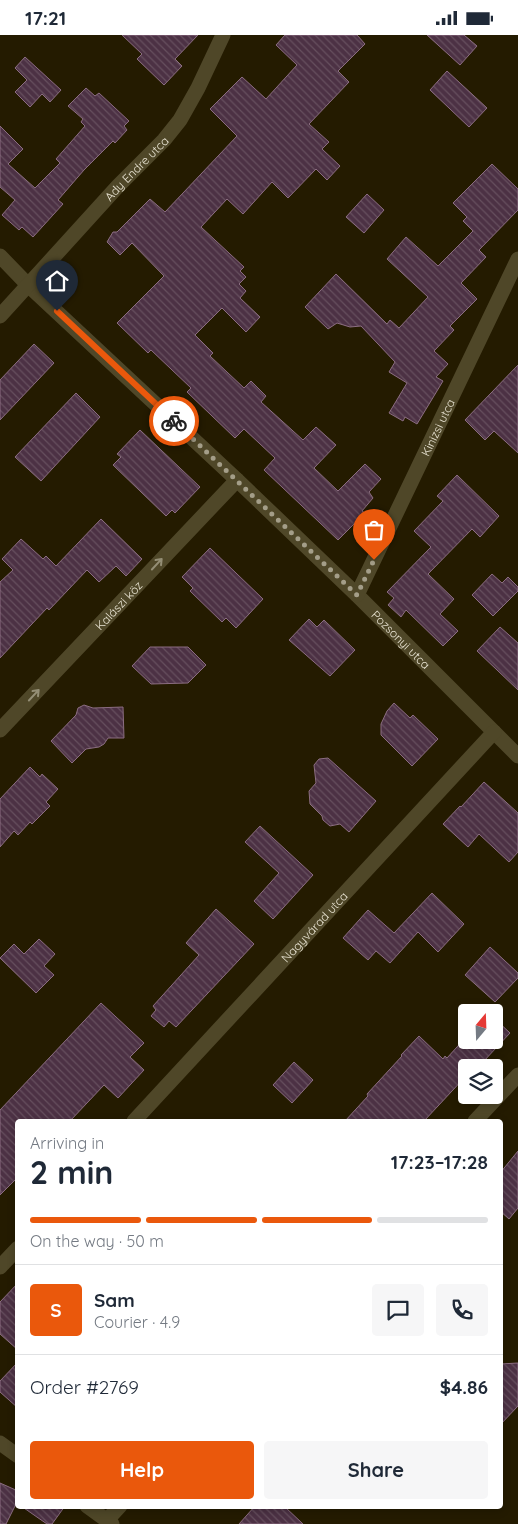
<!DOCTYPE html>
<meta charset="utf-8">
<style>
body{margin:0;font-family:Quicksand,sans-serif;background:#f6f6f7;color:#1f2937;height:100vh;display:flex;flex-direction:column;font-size:19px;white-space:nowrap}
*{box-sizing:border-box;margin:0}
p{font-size:16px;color:#747a83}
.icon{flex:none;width:28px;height:28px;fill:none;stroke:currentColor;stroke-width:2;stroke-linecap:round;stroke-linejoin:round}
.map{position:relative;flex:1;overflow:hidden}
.panel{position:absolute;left:15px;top:1084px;width:488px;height:390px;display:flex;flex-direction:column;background:#fff;border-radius:5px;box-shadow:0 2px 8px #0003}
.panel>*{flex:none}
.needle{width:32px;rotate:19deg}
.buttons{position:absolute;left:458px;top:969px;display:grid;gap:10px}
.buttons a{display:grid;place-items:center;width:45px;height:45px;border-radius:5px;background:#fff;box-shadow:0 2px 8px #0003;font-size:25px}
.pin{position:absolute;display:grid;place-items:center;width:42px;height:42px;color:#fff;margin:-51px -21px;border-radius:50% 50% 50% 0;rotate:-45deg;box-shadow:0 0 5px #0007}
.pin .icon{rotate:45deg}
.courier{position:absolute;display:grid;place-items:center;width:50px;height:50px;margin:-25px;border:4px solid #ea580c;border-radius:50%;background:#fff;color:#222;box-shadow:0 1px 6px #0007}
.overview em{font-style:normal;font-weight:800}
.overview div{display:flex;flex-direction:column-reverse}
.overview{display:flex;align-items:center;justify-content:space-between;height:85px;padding:0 15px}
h1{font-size:32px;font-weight:800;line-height:38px}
.bar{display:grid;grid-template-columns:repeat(4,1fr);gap:8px 5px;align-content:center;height:60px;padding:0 15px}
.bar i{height:6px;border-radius:4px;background:#e0e1e3}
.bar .selected{background:#ea580c}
.bar p{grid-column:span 4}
.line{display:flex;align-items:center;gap:12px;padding:0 15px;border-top:1px solid #e0e1e3}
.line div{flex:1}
.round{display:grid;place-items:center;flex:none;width:52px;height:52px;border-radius:5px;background:#f6f6f7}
.button{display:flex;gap:10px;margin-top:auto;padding:10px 15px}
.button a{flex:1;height:58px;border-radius:5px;background:#ea580c;color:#fff;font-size:20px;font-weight:800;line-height:58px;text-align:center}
.button a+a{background:#f6f6f7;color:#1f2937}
.status{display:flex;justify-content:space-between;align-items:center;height:35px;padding:0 25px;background:#fff;direction:ltr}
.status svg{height:14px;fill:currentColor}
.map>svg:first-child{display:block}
.building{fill:url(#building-back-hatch);stroke:#8b6d81}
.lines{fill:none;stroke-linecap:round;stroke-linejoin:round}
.street{stroke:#4f4728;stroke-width:15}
.oneway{stroke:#948e75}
.done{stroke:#a49e89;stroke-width:5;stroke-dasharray:0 9}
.route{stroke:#ea580c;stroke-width:6}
.labels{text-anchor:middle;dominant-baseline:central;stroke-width:4;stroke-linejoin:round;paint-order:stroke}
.street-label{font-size:12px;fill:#e9e4d3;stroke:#1a1200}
</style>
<div class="status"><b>17:21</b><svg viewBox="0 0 49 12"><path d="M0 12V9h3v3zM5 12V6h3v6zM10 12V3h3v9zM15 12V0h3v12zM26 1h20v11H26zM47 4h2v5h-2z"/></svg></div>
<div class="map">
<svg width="518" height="1489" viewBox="0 0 518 1489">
<defs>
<pattern id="building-back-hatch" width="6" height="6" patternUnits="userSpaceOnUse" patternTransform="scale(1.25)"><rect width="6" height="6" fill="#4c3144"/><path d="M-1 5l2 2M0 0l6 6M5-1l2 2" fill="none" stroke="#664f5e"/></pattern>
</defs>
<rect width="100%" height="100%" fill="#241b00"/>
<path class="building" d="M122,0H198L175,24L182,31L164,50L137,24L142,19Z
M285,0H357L365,9L338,36L349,47L309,89L329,107L322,114L340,131L327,145L316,134L288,163L272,147L243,179L227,164L201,192L244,232L240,236L246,242L239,249L246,256L240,263L260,282L246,297L222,273L195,300L213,318L210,321L244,353L251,346L266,361L261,367L303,405L316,392L336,410L314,433L338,456L365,429L381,444L369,457L373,463L362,476L365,478L338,505L264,435L275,423L244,394L235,403L187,357L191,353L151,315L148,318L117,288L164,241L132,208L120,220L107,207L113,197H117L150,164L165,177L237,101L210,74L242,42L266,64L297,30L276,10Z
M427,0H464L477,11L460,30Z
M25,22L61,55L50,67L42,59L30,72L15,57L27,45L15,33Z
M447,36L487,73L469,92L430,55Z
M86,53L95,61L99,58L129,86L124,91L127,95L115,108L113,106L84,135L58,165L63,169L33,202L22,192L19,195L2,180L15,165L0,152V91L23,114L8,129L35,153L60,128L56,124L85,91L81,87L83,84L68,71Z
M492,129L518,154V175L479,215L486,222L461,248L477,264L450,291L454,295L434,316L448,329L436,342L443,346L417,389L405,382L403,386L389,378L407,348L389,337L395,327L361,291L350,292L337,288L328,294L305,272L336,239L387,289L390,285L399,293L428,262L387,224L406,202L438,231L473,196L463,186L467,182L453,168Z
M367,159L384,175L364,198L346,182Z
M34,309L54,328L0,385V345Z
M518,330V418L494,396L485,405L465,385Z
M76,358L100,382L41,446L15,422Z
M140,395L200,452L175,478L172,475L166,481L113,430L121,422L117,419Z
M457,440L499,481L480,502L472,494L428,539L454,564L440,579L458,596L443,611L406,575L401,582L388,570L394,563L387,557L431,512L414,496L443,466L437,461Z
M101,484L142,524L126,541L116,531L99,547L87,535L49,575L47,573L0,623V547L13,535L2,524L21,504L43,524L46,521L56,531Z
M210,513L263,564L236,593L226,583L222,587L190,556L193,553L182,542Z
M492,539L502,548L508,542L518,552V556L493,581L472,560Z
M309,584L317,592L324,585L355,615L330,641L289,605Z
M500,592L518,608V655L477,616Z
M150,612H188L206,630L188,648L151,649L132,631Z
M394,668L410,683L413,680L438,704L412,731L381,700V689L387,676Z
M84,670L93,673L123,672L124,703H108L104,709L99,712L86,714L72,728L51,706L76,680L78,673Z
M328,723L376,766L349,797L340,789L330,791L323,785L322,781L310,769L309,756L316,748L314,730L319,724Z
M30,732L40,742L42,739L58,754L46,767L50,771L32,789L30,787L18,800L14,796L0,812V764Z
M484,747L518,778V817L509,827L479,799L468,812L443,789L460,771L461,772Z
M260,791L313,840L273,884L254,866L279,838L245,807Z
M432,858L464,889L438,917L418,897L390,928L376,916L368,925L343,903L368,875L394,898Z
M216,874L254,909L176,992L169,986L164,992L151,981L156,975L153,971L199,920L186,908Z
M39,904L55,919L44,931L54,940L36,958L0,923L14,909L24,919Z
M490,912L518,938V943L495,967L465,940Z
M101,968L144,1008L130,1022L144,1035L118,1063L104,1050L70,1086H18V1142L0,1160V1075Z
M494,983L510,998L483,1027L481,1025L474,1032H466V1041L424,1086H345L368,1061L367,1059L402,1021L401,1020L419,1001L443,1024L445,1021L447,1023L466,1002V1005H494Z
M294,1027L313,1045L292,1068L273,1050Z
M518,1116V1173L509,1184L500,1176V1138Z
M18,1248V1315L0,1299V1267Z
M18,1327V1373L0,1357V1346Z
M518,1328V1371L500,1390V1329Z
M0,1448L18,1456V1465L6,1489H0Z
M21,1471H65L52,1489H47Z
M255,1471H284L303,1489H239Z"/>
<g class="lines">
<g class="street">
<path id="s1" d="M0,221L29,251L237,445L357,560L518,721"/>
<path id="s2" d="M0,281L118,151L164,105L180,85L198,53L223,0"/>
<path id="s3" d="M357,560L518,224"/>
<path id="s4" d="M0,695L237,445"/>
<path id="s5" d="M134,1086L494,697"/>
<path d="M475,1086L518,1040"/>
<path d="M0,1232L18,1213"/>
<path d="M0,1408L18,1421"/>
<path d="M87,1471L112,1489"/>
<path d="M107,1485L120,1471"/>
</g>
</g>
<defs><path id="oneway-shaft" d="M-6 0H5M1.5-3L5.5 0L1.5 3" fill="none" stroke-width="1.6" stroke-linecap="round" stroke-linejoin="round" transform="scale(1.25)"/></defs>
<g class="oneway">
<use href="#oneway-shaft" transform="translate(157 529) rotate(-47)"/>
<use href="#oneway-shaft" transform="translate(34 660) rotate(-47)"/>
</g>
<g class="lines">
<path class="done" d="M174,386L357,560L374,525"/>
<path class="route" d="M57,276L174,386"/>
</g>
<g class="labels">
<g class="street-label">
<text stroke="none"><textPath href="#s2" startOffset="201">Ady Endre utca</textPath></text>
<text stroke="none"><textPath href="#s3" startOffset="186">Kinizsi utca</textPath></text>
<text stroke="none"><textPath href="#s4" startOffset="172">Kalászi köz</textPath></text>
<text stroke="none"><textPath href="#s1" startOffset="555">Pozsonyi utca</textPath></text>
<text stroke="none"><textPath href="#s5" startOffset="265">Nagyvárad utca</textPath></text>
</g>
</g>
</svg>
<div class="buttons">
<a><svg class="needle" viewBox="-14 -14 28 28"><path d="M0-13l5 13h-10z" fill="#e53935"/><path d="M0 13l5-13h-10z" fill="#747a83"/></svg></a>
<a><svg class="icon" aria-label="layers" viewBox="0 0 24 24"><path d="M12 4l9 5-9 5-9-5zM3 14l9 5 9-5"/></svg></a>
</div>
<div class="pin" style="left:374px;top:525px;background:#ea580c"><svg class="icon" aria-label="bag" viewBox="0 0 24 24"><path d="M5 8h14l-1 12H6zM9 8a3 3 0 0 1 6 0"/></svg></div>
<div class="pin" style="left:57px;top:276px;background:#1f2937"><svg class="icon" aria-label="home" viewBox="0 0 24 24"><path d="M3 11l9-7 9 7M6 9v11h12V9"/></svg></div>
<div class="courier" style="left:174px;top:386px"><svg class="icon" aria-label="bike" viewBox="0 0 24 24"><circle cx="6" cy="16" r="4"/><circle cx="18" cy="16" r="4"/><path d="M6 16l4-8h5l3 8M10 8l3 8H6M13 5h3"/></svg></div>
<section class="panel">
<div class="overview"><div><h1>2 min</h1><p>Arriving in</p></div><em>17:23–17:28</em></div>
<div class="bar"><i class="selected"></i><i class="selected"></i><i class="selected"></i><i></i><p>On the way · 50 m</p></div>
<div class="line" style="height:90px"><b class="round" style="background:#ea580c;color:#fff">S</b><div><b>Sam</b><p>Courier · 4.9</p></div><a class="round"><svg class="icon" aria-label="chat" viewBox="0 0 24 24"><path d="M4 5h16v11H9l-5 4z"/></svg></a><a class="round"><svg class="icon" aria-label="phone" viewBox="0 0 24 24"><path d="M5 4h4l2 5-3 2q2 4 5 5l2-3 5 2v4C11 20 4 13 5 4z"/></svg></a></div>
<div class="line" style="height:65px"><div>Order #2769</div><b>$4.86</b></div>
<div class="button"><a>Help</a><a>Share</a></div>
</section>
</div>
